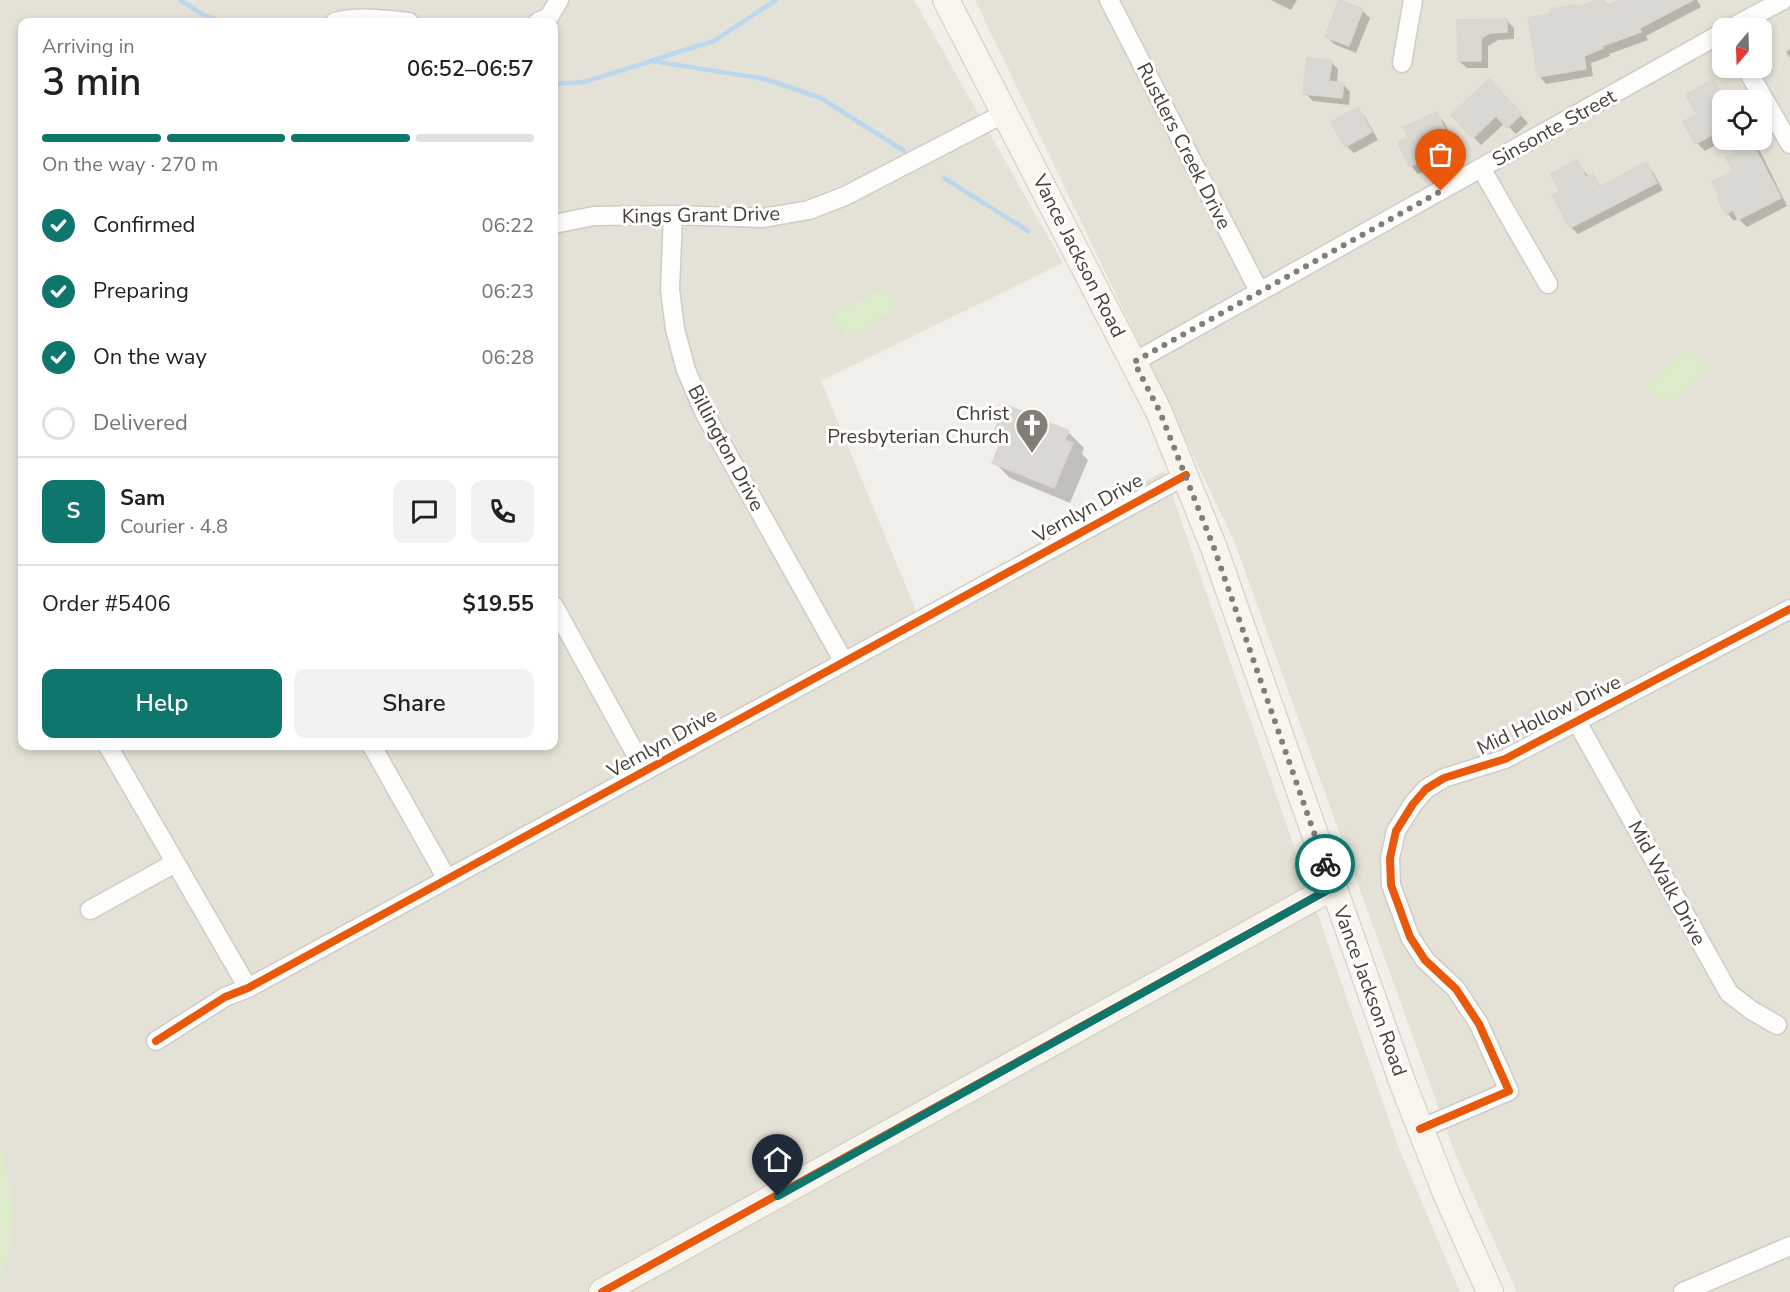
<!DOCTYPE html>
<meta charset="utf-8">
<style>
body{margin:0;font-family:"Nunito Sans",sans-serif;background:#f2f2f2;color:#202124;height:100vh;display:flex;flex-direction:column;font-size:22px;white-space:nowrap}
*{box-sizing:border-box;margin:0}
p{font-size:20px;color:#757577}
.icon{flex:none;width:33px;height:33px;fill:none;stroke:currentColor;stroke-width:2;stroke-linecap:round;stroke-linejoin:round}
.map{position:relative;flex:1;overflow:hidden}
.sheet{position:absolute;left:18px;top:18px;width:540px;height:732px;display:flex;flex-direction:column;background:#fff;border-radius:12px;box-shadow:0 3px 9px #0003}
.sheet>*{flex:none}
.needle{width:39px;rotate:199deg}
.controls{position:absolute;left:1712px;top:18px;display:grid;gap:12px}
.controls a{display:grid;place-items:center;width:60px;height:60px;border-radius:12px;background:#fff;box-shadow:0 3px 9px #0003;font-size:30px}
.pin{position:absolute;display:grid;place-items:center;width:51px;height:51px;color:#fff;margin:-62px -26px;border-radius:50% 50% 50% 0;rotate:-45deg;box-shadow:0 0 6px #0007}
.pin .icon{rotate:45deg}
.courier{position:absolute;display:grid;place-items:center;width:60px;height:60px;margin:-30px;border:4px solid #0f766e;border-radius:50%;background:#fff;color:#222;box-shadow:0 2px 8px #0007}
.overview em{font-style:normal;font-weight:600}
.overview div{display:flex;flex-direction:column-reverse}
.overview{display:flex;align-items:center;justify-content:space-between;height:102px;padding:0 24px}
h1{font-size:39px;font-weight:600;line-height:45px}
.bar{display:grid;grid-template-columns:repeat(4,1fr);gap:9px 6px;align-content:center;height:72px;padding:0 24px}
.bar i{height:8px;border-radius:4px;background:#e0e0e0}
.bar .active{background:#0f766e}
.bar p{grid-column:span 4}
.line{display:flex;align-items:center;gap:15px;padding:0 24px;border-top:2px solid #e0e0e0}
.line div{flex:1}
.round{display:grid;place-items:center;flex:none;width:63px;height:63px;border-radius:12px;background:#f2f2f2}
ol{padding:0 24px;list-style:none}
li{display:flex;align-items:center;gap:18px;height:66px}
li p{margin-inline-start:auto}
li .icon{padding:6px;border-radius:50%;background:#0f766e;color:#fff;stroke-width:4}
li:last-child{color:#757577}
li i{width:33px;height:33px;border:3px solid #e0e0e0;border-radius:50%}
.primary-button{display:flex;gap:12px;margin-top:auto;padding:12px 24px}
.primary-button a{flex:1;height:69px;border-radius:12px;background:#0f766e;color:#fff;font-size:24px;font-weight:600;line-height:69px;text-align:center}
.primary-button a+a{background:#f2f2f2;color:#202124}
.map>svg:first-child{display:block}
.residential{fill:#e4e1d6;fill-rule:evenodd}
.green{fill:#dcebc9}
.shadow{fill:#0003}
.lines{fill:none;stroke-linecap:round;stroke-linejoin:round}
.stream{stroke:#bad7ee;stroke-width:4.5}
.building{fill:#dad8d2;stroke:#d8d6cf;stroke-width:1.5}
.street-casing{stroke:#ceccc7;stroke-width:21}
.secondary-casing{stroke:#cfccc0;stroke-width:28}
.street{stroke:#fdfdfc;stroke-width:18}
.secondary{stroke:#f7f5ee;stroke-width:26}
.cycleway-casing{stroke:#fff;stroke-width:11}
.cycleway{stroke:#e8590c;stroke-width:8}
.done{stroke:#827d75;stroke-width:6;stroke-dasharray:0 10.8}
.route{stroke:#0f766e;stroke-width:8}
.labels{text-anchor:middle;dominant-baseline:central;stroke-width:6;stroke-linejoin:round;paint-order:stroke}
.street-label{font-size:20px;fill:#464036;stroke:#fff}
.poi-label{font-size:20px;fill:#464036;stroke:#fff;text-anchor:end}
</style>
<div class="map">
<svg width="1790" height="1292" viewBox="0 0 1790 1292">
<rect width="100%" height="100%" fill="#f0efe9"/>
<path class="residential" d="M0,0H914L1063,263L821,381L917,613L1164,471L1398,1146L1460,1292H0V1278L10,1246L12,1199L0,1147ZM22,22H554V746H22Z
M975,0H1790V1292H1517L1456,1156L1235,543ZM1722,28H1761V68H1722ZM1722,100H1761V140H1722Z"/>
<path class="green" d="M883,287L896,310L847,339L833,315Z
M1691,348L1708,369L1664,406L1646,385Z
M0,1147L12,1199L10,1246L0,1278Z"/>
<path class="shadow" d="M1271,0H1297L1291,10Z
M1602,0L1609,6L1625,0H1697L1701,7L1646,36L1648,40L1609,54L1610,56L1591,63L1593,76L1546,84L1539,76L1553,16L1575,6L1578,9Z
M1362,10L1370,18L1356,53L1334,44L1326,36Z
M1506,20L1514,28V39L1498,40L1488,46V68H1467L1459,61L1458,21Z
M1790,49V58L1786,52Z
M1331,62L1338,69L1337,84H1343L1350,92L1349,105L1313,101L1305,93Z
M1712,81L1727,100H1722L1723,140L1705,151L1697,143L1699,114Z
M1489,82L1528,123L1516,134L1505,123L1481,145L1453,115Z
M1358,109L1365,117L1378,140L1354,153L1346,146Z
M1436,114L1444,122L1459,155L1418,174L1411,166L1400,143L1410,138Z
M1729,140H1751L1761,153L1787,206L1747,227L1738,218L1734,221L1727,213L1738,154Z
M1577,162L1589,177L1592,175L1602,187L1646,164L1653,172L1663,190L1578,234L1571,227L1562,192Z
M1068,432L1084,448L1082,454L1088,460L1070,503L1010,478L994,462L1000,448L992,440Z"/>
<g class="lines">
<path class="stream" d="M180,0L202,14L223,22
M653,60L714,41L776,0
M554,84L584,82L652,61L765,79L821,98L904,151
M944,178L1028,231"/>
</g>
<path class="building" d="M1339,0L1363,9L1349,46L1325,37Z
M1598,0H1604L1606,6L1621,0H1693L1640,28L1641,32L1602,46L1603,48L1584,56L1586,69L1538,77L1528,18L1552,14L1551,9L1576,5V8Z
M1507,19V32L1490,33L1481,38V61H1458L1457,20Z
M1307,58L1332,60L1329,81L1344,83L1342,98L1303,94Z
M1489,79L1522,114L1507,128L1496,116L1473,138L1451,115Z
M1713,79L1722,95V129L1696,144L1683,122L1697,114L1686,95Z
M1358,107L1372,132L1345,147L1331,122Z
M1437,112L1453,147L1409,167L1398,142L1408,137L1404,127Z
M1727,140H1751L1781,198L1738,220L1733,210L1726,214L1717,197L1719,196L1712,182L1733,171L1726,158L1736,153Z
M1577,160L1586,177L1593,174L1600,187L1646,162L1657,183L1570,228L1552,195L1560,191L1551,174Z
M1006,405L1069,431L1065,440L1073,443L1054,488L992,463L1000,444L990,440Z"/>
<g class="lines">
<defs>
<path id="street" d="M1109,0L1259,291
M335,22C359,15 384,20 409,22
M538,22L549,17L559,0
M1731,28L1783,0
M1402,63L1413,0
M1746,68L1790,144
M1481,168L1548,284
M673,215L670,290L675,329L686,370L705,414L844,662
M554,224L594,216L673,215L763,218L809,210L845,196L1005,113
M1134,362L1722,33
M554,606L645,771
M1577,722L1729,993L1751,1010L1777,1025
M108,746L248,988
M372,746L447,879
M90,910L175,863
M156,1041L225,997L248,988L1186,475
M1420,1129L1509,1091L1479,1024L1456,989L1425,960L1410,937L1391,885L1390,858L1396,831L1413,804L1426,789L1444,778L1505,759L1790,609
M1683,1292L1790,1246"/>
<path id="secondary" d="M946,0L1159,412L1214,548L1403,1084L1447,1196L1490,1292
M602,1292L1333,887"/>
</defs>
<use href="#street" class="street-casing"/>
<use href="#secondary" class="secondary-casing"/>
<use href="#street" class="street"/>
<use href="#secondary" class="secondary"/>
<defs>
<path id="cycleway" d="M156,1041L225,997L248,988L1186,475
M1420,1129L1509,1091L1479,1024L1456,989L1425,960L1410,937L1391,885L1390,858L1396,831L1413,804L1426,789L1444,778L1505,759L1790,609
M602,1292L1333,887"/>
</defs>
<use href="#cycleway" class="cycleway-casing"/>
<use href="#cycleway" class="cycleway"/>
</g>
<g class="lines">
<path class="done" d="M1325,864L1214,548L1160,412L1134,362L1441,191"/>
<path class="route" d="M778,1196L1333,887L1325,864"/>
</g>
<defs>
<symbol id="church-pin" viewBox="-11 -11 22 30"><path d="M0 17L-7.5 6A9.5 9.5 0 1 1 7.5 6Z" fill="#827d75" stroke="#fff"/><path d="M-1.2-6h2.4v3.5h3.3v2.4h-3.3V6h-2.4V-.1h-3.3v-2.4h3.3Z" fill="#fff"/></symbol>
</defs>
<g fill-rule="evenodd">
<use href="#church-pin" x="1013" y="406" width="38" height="52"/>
</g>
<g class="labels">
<g class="street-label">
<text transform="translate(1554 128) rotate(-29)">Sinsonte Street</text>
<text transform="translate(1184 146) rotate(63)">Rustlers Creek Drive</text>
<text transform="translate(701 215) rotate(-1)">Kings Grant Drive</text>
<text transform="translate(1079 256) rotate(63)">Vance Jackson Road</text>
<text transform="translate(726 448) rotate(62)">Billington Drive</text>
<text transform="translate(1088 508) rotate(-29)">Vernlyn Drive</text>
<text transform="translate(1549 715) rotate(-26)">Mid Hollow Drive</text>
<text transform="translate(662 743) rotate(-29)">Vernlyn Drive</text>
<text transform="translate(1667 883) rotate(61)">Mid Walk Drive</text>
<text transform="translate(1370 991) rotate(70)">Vance Jackson Road</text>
</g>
<g class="poi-label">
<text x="1009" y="413">Christ<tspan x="1009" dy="23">Presbyterian Church</tspan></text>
</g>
</g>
</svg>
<div class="controls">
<a><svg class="needle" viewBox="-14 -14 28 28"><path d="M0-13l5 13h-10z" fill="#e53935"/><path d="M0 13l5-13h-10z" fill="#757577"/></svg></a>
<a><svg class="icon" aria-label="locate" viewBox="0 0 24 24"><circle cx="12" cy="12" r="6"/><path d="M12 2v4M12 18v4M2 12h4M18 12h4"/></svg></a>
</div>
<div class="pin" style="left:1441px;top:191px;background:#ea580c"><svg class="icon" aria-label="bag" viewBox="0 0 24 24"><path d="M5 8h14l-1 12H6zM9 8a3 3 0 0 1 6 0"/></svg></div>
<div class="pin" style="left:778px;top:1196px;background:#1f2937"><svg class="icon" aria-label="home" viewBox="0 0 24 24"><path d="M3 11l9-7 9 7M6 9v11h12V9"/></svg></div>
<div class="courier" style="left:1325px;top:864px"><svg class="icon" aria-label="bike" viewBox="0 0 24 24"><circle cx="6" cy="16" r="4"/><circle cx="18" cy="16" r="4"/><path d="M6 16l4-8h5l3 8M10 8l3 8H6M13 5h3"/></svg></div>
<section class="sheet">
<div class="overview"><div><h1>3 min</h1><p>Arriving in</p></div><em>06:52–06:57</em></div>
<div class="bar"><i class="active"></i><i class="active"></i><i class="active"></i><i></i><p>On the way · 270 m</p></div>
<ol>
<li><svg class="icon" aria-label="check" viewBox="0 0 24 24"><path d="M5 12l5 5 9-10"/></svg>Confirmed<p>06:22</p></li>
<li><svg class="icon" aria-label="check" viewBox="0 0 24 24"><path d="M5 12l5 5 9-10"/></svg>Preparing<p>06:23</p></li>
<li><svg class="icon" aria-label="check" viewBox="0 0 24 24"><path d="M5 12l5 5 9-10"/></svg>On the way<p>06:28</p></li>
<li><i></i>Delivered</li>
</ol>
<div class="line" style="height:108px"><b class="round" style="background:#0f766e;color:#fff">S</b><div><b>Sam</b><p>Courier · 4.8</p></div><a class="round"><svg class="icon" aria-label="chat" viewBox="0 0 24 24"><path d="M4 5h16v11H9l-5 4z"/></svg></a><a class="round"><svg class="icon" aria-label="phone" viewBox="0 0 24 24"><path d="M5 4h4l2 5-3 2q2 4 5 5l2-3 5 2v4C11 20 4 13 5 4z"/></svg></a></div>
<div class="line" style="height:78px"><div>Order #5406</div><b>$19.55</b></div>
<div class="primary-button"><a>Help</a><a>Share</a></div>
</section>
</div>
